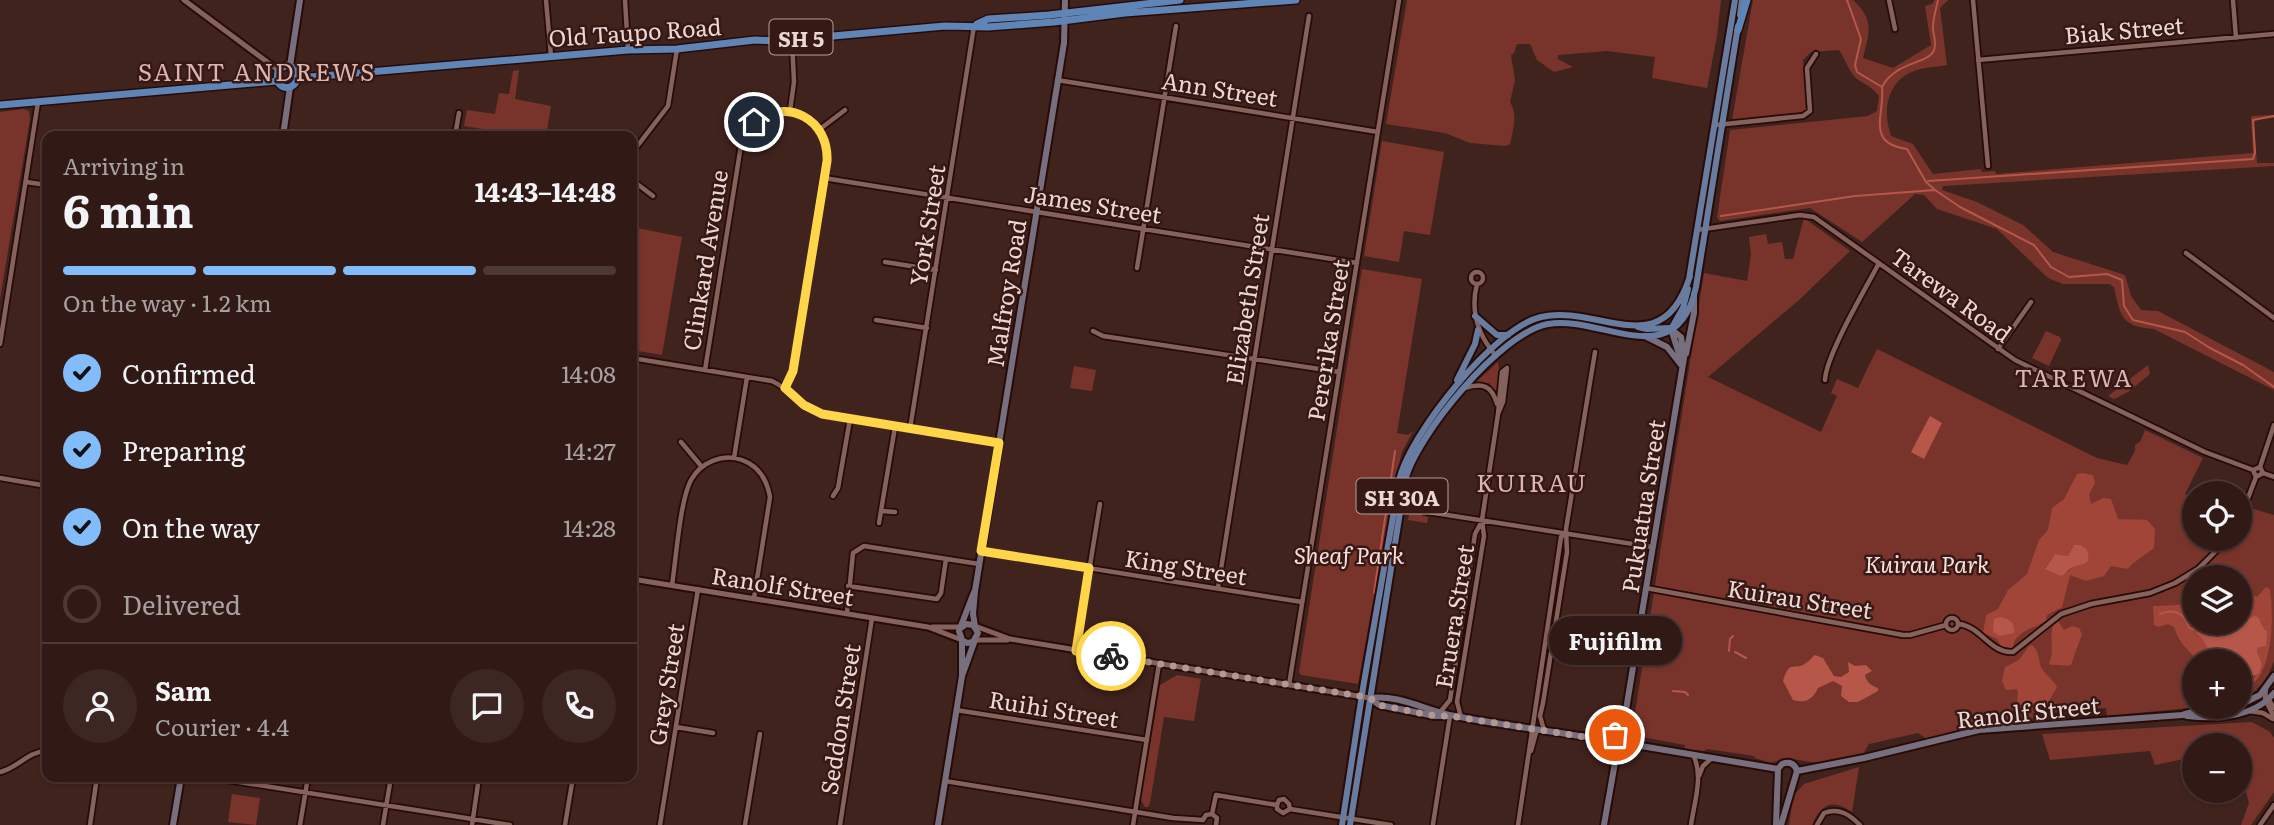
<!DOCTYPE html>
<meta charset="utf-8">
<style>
body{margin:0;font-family:Literata,serif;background:#3d2723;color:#f1f3f6;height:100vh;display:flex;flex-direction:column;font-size:26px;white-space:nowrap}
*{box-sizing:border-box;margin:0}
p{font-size:23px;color:#a8a1a1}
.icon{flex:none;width:38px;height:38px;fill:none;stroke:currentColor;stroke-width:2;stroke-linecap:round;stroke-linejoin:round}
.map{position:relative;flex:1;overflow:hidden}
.details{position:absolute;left:42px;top:131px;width:595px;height:651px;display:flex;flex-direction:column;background:#311a16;border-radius:14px;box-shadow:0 2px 5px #0004,0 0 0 2px #4c3835}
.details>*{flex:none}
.tools{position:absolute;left:2182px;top:481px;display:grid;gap:14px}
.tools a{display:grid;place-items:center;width:70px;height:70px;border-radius:50%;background:#311a16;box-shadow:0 2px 5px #0004,0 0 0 2px #4c3835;font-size:35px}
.pin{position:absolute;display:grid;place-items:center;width:60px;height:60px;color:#fff;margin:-30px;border:4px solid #fff;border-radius:50%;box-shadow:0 2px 7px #0007}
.courier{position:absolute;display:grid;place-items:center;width:70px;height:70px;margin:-35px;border:5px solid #ffd54a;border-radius:50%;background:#fff;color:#222;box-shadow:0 2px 9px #0007}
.bubble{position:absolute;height:49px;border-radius:24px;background:#311a16;box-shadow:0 2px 5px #0004,0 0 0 2px #4c3835;font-size:23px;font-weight:700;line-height:49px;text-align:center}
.summary em{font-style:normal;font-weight:700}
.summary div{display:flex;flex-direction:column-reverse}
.summary{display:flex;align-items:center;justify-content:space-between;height:119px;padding:0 21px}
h1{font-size:46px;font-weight:700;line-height:52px}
.bar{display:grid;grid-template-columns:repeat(4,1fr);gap:10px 7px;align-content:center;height:84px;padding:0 21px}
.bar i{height:9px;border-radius:5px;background:#4c3835}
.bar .on{background:#83bcfb}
.bar p{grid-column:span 4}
.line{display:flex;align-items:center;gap:18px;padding:0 21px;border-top:2px solid #4c3835}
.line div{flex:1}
.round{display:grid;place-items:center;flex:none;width:74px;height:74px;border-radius:37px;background:#3d2723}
ol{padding:0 21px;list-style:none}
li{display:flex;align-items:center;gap:21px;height:77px}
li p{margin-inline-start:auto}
li .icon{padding:7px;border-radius:50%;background:#83bcfb;color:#111;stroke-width:4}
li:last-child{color:#a8a1a1}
li i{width:38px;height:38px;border:4px solid #4c3835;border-radius:50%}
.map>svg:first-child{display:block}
.green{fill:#78342b;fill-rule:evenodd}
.forest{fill:#a14538;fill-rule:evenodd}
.water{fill:#b65749}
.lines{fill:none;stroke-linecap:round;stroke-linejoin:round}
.stream{stroke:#b65749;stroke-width:2}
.minor-casing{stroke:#260b08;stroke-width:8}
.tertiary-casing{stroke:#260b08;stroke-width:9}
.secondary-casing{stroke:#260b08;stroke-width:10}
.primary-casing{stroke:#260b08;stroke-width:10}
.trunk-casing{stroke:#260b08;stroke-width:10}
.minor{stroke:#85625c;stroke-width:4.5}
.tertiary{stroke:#85625c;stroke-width:5}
.secondary{stroke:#776f7e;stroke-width:6}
.primary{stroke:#687ca0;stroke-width:6}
.trunk{stroke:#5e85b6;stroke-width:7}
.done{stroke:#b09894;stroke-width:7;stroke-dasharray:0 12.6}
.route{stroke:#ffd54a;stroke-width:9}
.labels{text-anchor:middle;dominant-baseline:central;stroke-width:5;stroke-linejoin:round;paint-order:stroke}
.shield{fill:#361915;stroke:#b59e9a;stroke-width:2}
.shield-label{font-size:21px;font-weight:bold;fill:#ebd7d3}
.street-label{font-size:23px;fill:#ebd7d3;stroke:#361915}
.park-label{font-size:23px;font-style:italic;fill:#f9ddd8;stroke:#361915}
.neighbourhood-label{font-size:24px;letter-spacing:2px;fill:#dcb5ae;stroke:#361915}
</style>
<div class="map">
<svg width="2274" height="825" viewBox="0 0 2274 825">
<rect width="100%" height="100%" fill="#41231e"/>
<path class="green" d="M1407,0H1721L1717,36L1707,88L1652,78L1655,57L1607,51L1558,55V59L1573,67L1554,72L1537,60L1530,44H1517L1514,53L1511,55L1515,80L1510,102C1518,115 1513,129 1510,144L1506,146L1470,143L1445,133L1386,124Z
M1753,0H1853C1875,20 1869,33 1863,58L1893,68L1931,45L1925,6L1932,4L1935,0H1948L1940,8L1947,65C1937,67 1924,67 1914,71C1887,81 1882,111 1891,136L1913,144L1933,174L1981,169L1982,172L1995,171L1996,174L2253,153L2251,116L2274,115V118L2256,119L2254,123L2257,163H2274V166L1943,186L1942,190L1977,202L2023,225L2053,252L2125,275L2131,296L2141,310L2158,311L2274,372V390L2154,329C2122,327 2120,316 2114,287L2109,284H2063L2048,278L1997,229L1937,209L1924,195L1915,194L1862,242L1810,208L1720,221L1717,217L1730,130L1868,116L1877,111L1879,96C1870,85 1867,86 1857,79C1849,73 1845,58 1839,50L1811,52L1803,60L1808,104L1805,112L1732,120Z
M519,70L515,99L551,106L546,136H502V132L464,126L467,110L495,114L499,93L509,94L513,71Z
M23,109L29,111L30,119L0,299V112Z
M1382,141L1444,152L1430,235L1404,231L1399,262L1364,256Z
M1804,218L1850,251L1799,300L1708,377L1821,432L1837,396L1831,393L1837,379L1858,388L1877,349L2097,458L2127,465L2135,451V445L2140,442L2145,430L2203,458L2185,494L2194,500V539H2240V505L2274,515V661C2268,679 2257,693 2240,700V662H2194V707H2199L2107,716L2106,708L2036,713L2031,721L1985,722L1927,739L1918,733L1869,744L1863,754L1817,763L1786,758L1771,763L1755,758L1754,756L1707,749L1704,751L1684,749L1685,745L1642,737C1634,732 1634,728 1634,719L1704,273L1747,281L1751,255L1749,237L1766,234L1768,244L1782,242L1785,259H1793ZM2194,578H2240V623H2194Z
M632,227L682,237L662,355L632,350Z
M1362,269L1422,279L1397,433L1408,435L1413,431L1402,452L1397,472L1358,684L1301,675L1299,672Z
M2046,331L2060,337L2061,340L2049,366L2032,358Z
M1498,362L1500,376L1498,398L1496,391L1489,383H1475Z
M2148,365L2150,374L2128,392L2114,399L2108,396Z
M1074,366L1096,370L1092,391L1070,388Z
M1412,497L1441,501L1440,511L1423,505L1422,516L1428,517L1427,523L1408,520Z
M1177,675L1201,679L1194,721L1164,717L1150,803L1148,807H1145L1141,800L1160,685Z
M2252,722L2270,732L2274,738V792L2251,825H2241L2249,803L2246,792L2240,784V746H2194V760L2189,758L2155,765L2150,751L2050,760L2042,734Z
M1859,767L1852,812C1832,798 1821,804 1812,825H1789L1793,796L1804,784Z
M232,794L260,798L256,825L228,822Z"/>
<path class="forest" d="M2083,473L2093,475L2095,483L2089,494L2091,504L2103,498L2111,499L2118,519C2128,520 2137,519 2147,520L2155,529L2154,548L2132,564L2128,569L2111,566L2104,576L2086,581L2070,575L2062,607L2047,615L2046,621C2035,628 2018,630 2013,645L2015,647L2009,650L2001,646L1997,639L1983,633L1986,615L1998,609L2008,590L2027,574L2039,540L2048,530L2052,508L2064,499L2077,474ZM2074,545L2083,546L2086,548L2087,562L2072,567L2068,572L2052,571L2045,568L2055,554L2068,556Z
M2266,587L2270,589C2274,617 2274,684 2240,690V683L2255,677L2258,648L2263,647L2265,630L2261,622L2240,621V592L2257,597Z
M2194,602L2193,620L2211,654L2207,661H2198C2187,647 2180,646 2174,627L2168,624L2158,627L2154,625L2153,606C2161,606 2187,605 2194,602Z
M2058,621L2064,630L2072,626L2079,628L2082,634L2071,665C2065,667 2058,664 2051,665L2049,663C2056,650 2047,634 2055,622Z
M2032,645C2040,652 2038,659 2041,667C2045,675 2053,679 2057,687L2048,703L2043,706L2040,700L2026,708L2017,702L2018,691L2016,689L2006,690L2002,681L2005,667L2019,660L2029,646Z"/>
<path class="water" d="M1930,416L1942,423L1924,459L1911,452Z
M2074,545H2080L2086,548C2094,568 2081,562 2071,568C2067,571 2065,574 2061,576L2045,569L2055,554L2068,556Z
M2254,616L2258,617L2265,630L2267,631L2266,646L2258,648L2257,652L2262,664L2259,673L2240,683V662L2207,661L2211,654L2202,638L2197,634L2195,623H2226L2228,631C2235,621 2246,621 2254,616Z
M2001,617C2010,620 2015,622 2014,633L2000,636L1993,632L1994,619Z
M1815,655L1823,658L1834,676L1841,677L1849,672L1848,662L1855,666L1866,665L1872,671L1865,675C1866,682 1872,686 1878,688V691L1858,702H1849L1841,696L1842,686L1833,681L1818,688C1813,699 1806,704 1793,700L1783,681C1790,658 1794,672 1806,663C1810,661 1812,657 1815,655Z"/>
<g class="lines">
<path class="stream" d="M1847,0L1861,39L1855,65L1857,72L1882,87C1885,115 1865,143 1907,149L1926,182L1935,190L1960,207L2034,245L2051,267L2069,277L2107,274L2122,280L2124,306L2133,320L2185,332L2210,348L2243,365L2274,387
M1882,87C1895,61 1930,64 1934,50C1937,42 1933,35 1933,28C1933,18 1936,9 1938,0
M1928,181L2253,159L2255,153L2253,120L2274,116
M1721,216L1855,196L1935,190
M1374,593L1395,451
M2160,614C2174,608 2185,613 2189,628L2196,630
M1729,651L1730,639L1733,636
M1735,652L1746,658
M1673,691L1685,692L1688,695"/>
<defs>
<path id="minor" d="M546,0L551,56
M625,0L628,50
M1889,0L1895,29
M1973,0L1988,166
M2233,0L2236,38
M1978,60L2274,34
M1057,80L1378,132
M790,111L794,82L792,40
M1716,125L1803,116L1810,111L1807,68L1816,54
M820,129L845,110
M455,136L459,113
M632,153L668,106L677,49
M824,178L1357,263
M632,180L653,196
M26,182L47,185
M1697,230L1800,215L1814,217L2015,360L2205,452L2253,470L2256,477L2263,473
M2186,253L2274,318
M885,262L936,270
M1137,268L1176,26
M1471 278a6 6 0 1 1 12 0a6 6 0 1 1-12 0Z
M1477,284C1470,311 1478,335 1496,356
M876,320L927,328
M1093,331L1103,336L1339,372
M0,344L38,102
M1998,349L2031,302
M632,358L772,381C791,390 803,407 822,414L999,443
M705,370L742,139C762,94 824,105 827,154L793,371L785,388
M1825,380C1826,355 1866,288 1879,263
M1465,388C1483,382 1492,386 1497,404
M910,429L974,26
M681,442L702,467
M734,458L747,377
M2260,467L2274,425
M2253,470L2260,467L2263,473L2274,477
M0,478L47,486
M833,496L838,488L850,419
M882,511L895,512
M1428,512L1652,547
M2240,519L2256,477
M879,523L895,427
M981,551L1302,602
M672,585C676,560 680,500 691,480C701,462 723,453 742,460C759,466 767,480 770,497L754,598
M848,586L937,599L941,593L946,559
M1218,588L1309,16
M1646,588L1903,635H1910L1946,625
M847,613L853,553L864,546L979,564
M1946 624a6 6 0 1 1 12 0a6 6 0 1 1-12 0Z
M1959,624C1980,626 1991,654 2013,652L2061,614L2091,604L2150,593L2175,583L2198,569L2228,539
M1076,651L1100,504
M1289,685L1399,0
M2266,689L2265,699L2274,717
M2267,697L2274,708
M956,710L1147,740
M1441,711L1450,700L1475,534L1482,521
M2249,711L2263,713L2273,719
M1461,717L1457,702L1484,536L1482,520L1498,414L1502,372L1507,368L1503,402L1498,414
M676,727L713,733
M1544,730L1540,716L1543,703L1567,552L1566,529L1595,352
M1531,751L1537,729
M0,772C18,768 28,751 47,751
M1699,776L1703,766L1712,758
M208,777L510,825
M945,781L1173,818L1203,820L1206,815L1212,814L1216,795L1277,805V809L1283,813L1290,809L1391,825
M1277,805L1279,800L1284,799L1289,804L1290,809
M1212,814L1217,818L1216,825
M1433,824L1450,716
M90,825L97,777
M300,825L308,777
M383,825L391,777
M472,825L479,777
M565,825L573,777
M660,825L698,589
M745,825L760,734
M840,825L872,618
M1133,825L1159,664
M1518,825L1561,537L1566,533
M1691,825C1694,803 1704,775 1693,755
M1817,825L1824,813C1839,807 1850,815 1860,825
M2260,825L2274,805"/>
<path id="tertiary" d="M184,0L278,70
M632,579L928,627L962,640
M975,626L1010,639L1370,698
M932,627H961
M975,640H1007"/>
<path id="secondary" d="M290,66L300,0
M283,136L290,87
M1671,329L1681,360
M1645,336L1667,347L1682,366
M1686,354L1694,313V294
M975,626L973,614L975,591L1064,43L1065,0
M962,627L966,624L973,625L978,633L973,642L967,643L962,640
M962,675V640L959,631L974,592
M1370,698C1400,694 1426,711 1455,716C1506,726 1559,732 1611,741
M1370,698L1379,705L1435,716H1448
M2240,705L2260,695L2274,676
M2187,716C2216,719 2254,718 2274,693
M1622,734L1684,358L1681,337L1671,329
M1629,744L1778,769
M1778,769L1782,764C1790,761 1795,764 1797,771
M1797,771L1864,758L1979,730L2182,715L2199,710L2231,707
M173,825L181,777
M938,825L962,676L975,640
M1604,825L1617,751
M1776,825L1778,769
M1781,825L1797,771"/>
<path id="primary" d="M1740,15L1742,0
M1689,279L1735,0
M1475,316L1497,335H1508
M1638,327L1647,329L1669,328
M1671,329L1683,308L1688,289
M1457,380L1475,344L1478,330
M1342,825L1363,688L1400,477C1412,432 1494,328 1541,317C1598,303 1662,366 1690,276
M1350,825L1405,481C1415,437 1501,332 1548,324C1600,314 1677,377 1696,287L1738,26"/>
<path id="trunk" d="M977,24L988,19L1049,15L1180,0
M1738,30L1747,0
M298,78L628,50L677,49L755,40L777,41L945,26L988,27L1054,22L1125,13L1296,0
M277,81L278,70L287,65L295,69L298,78
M277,81C283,91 294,89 298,78
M0,105L277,81"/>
</defs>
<use href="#minor" class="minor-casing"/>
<use href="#tertiary" class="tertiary-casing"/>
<use href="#secondary" class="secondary-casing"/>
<use href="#primary" class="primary-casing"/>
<use href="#trunk" class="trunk-casing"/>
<use href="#minor" class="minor"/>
<use href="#tertiary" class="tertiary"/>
<use href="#secondary" class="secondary"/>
<use href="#primary" class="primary"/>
<use href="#trunk" class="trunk"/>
</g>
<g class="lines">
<path class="done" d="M1111,656L1354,695L1370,698L1379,705L1435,716H1450L1611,741L1615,735"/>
<path class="route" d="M754,122C787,97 829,119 827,161L793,371L785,388L804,405L822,414L999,443L981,551L1089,568L1076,651L1111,656"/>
</g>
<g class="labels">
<g class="shield">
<rect x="769.5" y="19.5" width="63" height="35" rx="5"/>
<rect x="1356.5" y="478.5" width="91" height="35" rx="5"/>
</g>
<g class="shield-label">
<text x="801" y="37">SH 5</text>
<text x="1402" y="496">SH 30A</text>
</g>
<g class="street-label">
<text transform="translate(2124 29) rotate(-5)">Biak Street</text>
<text transform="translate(635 31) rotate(-4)">Old Taupo Road</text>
<text transform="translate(1220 88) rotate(9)">Ann Street</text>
<text transform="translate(1093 203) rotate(9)">James Street</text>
<text transform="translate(926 225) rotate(-81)">York Street</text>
<text transform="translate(704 260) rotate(-81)">Clinkard Avenue</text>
<text transform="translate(1005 293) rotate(-81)">Malfroy Road</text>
<text transform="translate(1952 294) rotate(36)">Tarewa Road</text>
<text transform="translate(1246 299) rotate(-81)">Elizabeth Street</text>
<text transform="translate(1327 340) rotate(-81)">Pererika Street</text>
<text transform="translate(1642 506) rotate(-81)">Pukuatua Street</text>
<text transform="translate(1186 566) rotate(9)">King Street</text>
<text transform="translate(783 585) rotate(9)">Ranolf Street</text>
<text transform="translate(1800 598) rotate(9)">Kuirau Street</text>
<text transform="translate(1453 616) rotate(-81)">Eruera Street</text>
<text transform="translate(665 684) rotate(-81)">Grey Street</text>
<text transform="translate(1054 708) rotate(9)">Ruihi Street</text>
<text transform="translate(2028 711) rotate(-6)">Ranolf Street</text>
<text transform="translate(839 719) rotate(-81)">Seddon Street</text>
</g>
<g class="park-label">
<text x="1349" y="554">Sheaf Park</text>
<text x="1927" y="563">Kuirau Park</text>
</g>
<g class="neighbourhood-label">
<text x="257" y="70">SAINT ANDREWS</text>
<text x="2074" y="376">TAREWA</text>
<text x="1532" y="481">KUIRAU</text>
</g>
</g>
</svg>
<div class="tools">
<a><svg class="icon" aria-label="locate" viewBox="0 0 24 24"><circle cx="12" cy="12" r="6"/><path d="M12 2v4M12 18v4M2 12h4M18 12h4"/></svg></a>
<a><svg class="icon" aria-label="layers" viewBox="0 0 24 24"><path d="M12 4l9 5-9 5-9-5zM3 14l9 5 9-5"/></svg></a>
<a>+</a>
<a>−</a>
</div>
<div class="pin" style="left:1615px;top:735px;background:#ea580c"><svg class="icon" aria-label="bag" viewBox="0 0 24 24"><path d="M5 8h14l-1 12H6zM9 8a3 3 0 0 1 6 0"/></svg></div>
<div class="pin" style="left:754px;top:122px;background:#1f2937"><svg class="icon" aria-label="home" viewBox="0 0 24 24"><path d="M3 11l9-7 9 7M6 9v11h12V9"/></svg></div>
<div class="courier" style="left:1111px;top:656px"><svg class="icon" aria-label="bike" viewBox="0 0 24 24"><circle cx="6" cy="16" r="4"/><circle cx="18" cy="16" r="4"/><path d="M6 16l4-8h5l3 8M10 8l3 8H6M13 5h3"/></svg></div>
<div class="bubble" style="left:1549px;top:616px;width:133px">Fujifilm</div>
<section class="details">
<div class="summary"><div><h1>6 min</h1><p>Arriving in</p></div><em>14:43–14:48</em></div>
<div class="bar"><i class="on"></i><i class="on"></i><i class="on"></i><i></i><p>On the way · 1.2 km</p></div>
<ol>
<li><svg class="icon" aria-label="check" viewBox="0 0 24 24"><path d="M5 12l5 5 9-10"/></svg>Confirmed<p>14:08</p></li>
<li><svg class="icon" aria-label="check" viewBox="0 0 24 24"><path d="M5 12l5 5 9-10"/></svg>Preparing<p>14:27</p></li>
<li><svg class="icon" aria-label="check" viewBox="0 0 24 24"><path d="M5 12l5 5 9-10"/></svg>On the way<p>14:28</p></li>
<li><i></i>Delivered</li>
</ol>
<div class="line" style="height:126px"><a class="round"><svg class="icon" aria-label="person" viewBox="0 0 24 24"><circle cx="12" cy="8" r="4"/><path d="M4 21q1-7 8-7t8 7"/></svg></a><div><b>Sam</b><p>Courier · 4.4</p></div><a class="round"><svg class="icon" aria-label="chat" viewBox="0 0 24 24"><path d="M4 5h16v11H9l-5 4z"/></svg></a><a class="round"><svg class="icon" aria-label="phone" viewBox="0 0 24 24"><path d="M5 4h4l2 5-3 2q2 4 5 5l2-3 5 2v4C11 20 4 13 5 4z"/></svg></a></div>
</section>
</div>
